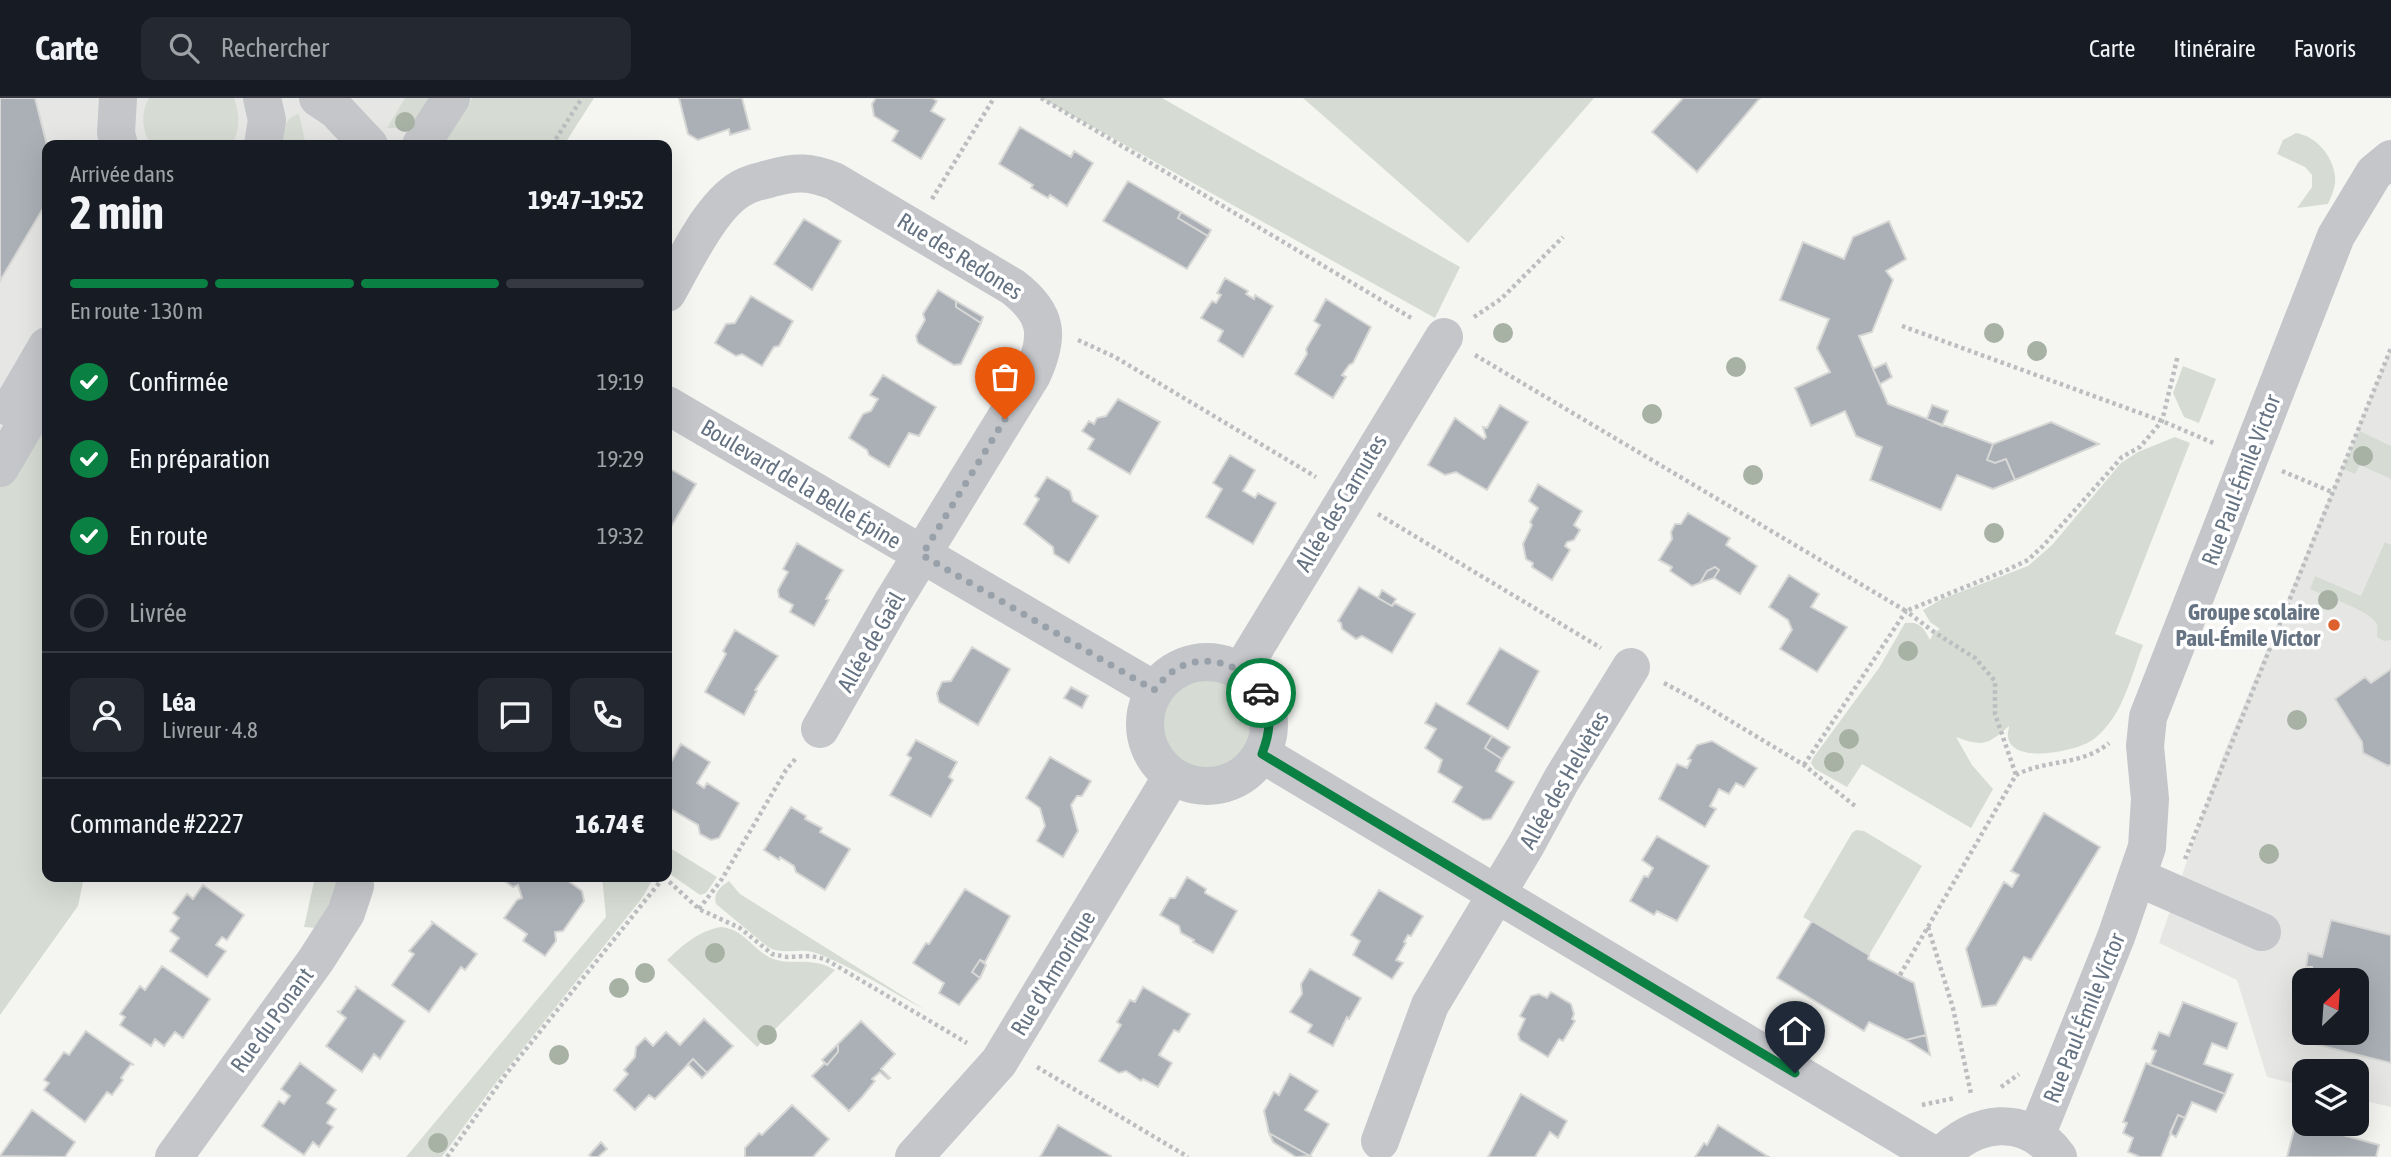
<!DOCTYPE html>
<html lang="fr">
<meta charset="utf-8">
<style>
body{margin:0;font-family:"Asap Condensed",sans-serif;background:#242831;color:#f1f3f6;height:100vh;display:flex;flex-direction:column;font-size:26px;white-space:nowrap}
*{box-sizing:border-box;margin:0}
p{font-size:23px;color:#9ea1a6}
.icon{flex:none;width:38px;height:38px;fill:none;stroke:currentColor;stroke-width:2;stroke-linecap:round;stroke-linejoin:round}
.map{position:relative;flex:1;overflow:hidden}
.sheet{position:absolute;left:42px;top:42px;width:630px;height:742px;display:flex;flex-direction:column;background:#171b24;border-radius:14px;box-shadow:0 7px 28px #0002}
.sheet>*{flex:none}
.needle{width:46px;rotate:25deg}
.controls{position:absolute;left:2292px;top:870px;display:grid;gap:14px}
.controls a{display:grid;place-items:center;width:77px;height:77px;border-radius:14px;background:#171b24;box-shadow:0 7px 28px #0002;font-size:35px}
.pin{position:absolute;display:grid;place-items:center;width:60px;height:60px;color:#fff;margin:-72px -30px;border-radius:50% 50% 50% 0;rotate:-45deg;box-shadow:0 0 7px #0007}
.pin .icon{rotate:45deg}
.courier{position:absolute;display:grid;place-items:center;width:70px;height:70px;margin:-35px;border:5px solid #0b8043;border-radius:50%;background:#fff;color:#222;box-shadow:0 2px 9px #0007}
.summary em{font-style:normal;font-weight:700}
.summary div{display:flex;flex-direction:column-reverse}
.summary{display:flex;align-items:center;justify-content:space-between;height:119px;padding:0 28px}
h1{font-size:46px;font-weight:700;line-height:52px}
.bar{display:grid;grid-template-columns:repeat(4,1fr);gap:10px 7px;align-content:center;height:84px;padding:0 28px}
.bar i{height:9px;border-radius:5px;background:#363941}
.bar .current{background:#0b8043}
.bar p{grid-column:span 4}
.line{display:flex;align-items:center;gap:18px;padding:0 28px;border-top:2px solid #363941}
.line div{flex:1}
.round{display:grid;place-items:center;flex:none;width:74px;height:74px;border-radius:14px;background:#242831}
ol{padding:0 28px;list-style:none}
li{display:flex;align-items:center;gap:21px;height:77px}
li p{margin-inline-start:auto}
li .icon{padding:7px;border-radius:50%;background:#0b8043;color:#fff;stroke-width:4}
li:last-child{color:#9ea1a6}
li i{width:38px;height:38px;border:4px solid #363941;border-radius:50%}
header{display:flex;align-items:center;gap:42px;box-sizing:border-box;height:98px;padding:0 35px;background:#171b24;border-bottom:2px solid #363941}
header strong{font-size:33px}
nav{display:flex;gap:38px;margin-inline-start:auto;font-size:24px}
.search{width:490px;height:63px;background:#242831;display:flex;align-items:center;gap:18px;box-sizing:border-box;padding:0 24px;border-radius:14px;color:#9ea1a6;font-size:26px}
.map>svg:first-child{display:block}
.built{fill:#e6e7e5;fill-rule:evenodd}
.green{fill:#d6dcd3}
.building{fill:#aab0b6;stroke:#d7d7d5;stroke-width:2}
.lines{fill:none;stroke-linecap:round;stroke-linejoin:round}
.path{stroke:#bbbdbf;stroke-width:4.5;stroke-dasharray:3.5 3.5;stroke-linecap:butt}
.minor{stroke:#c4c6ca;stroke-width:38}
.tree{fill:#a7b1a4}
.done{stroke:#98a1a9;stroke-width:7;stroke-dasharray:0 12.6}
.route{stroke:#0b8043;stroke-width:9}
.poi-dot{fill:#dc612c;stroke:#fff;stroke-width:2.5}
.labels{text-anchor:middle;dominant-baseline:central;stroke-width:7;stroke-linejoin:round;paint-order:stroke}
.street-label{font-size:23px;fill:#667382;stroke:#fff}
.poi-label{font-size:23px;font-weight:bold;fill:#667382;stroke:#fff;text-anchor:end}
</style>
<header>
<strong>Carte</strong>
<div class="search"><svg class="icon" aria-label="search" viewBox="0 0 24 24"><circle cx="10" cy="10" r="6"/><path d="M15 15l6 6"/></svg>Rechercher</div>
<nav><a>Carte</a><a>Itinéraire</a><a>Favoris</a></nav>
</header>
<div class="map">
<svg width="2391" height="1059" viewBox="0 0 2391 1059">
<rect width="100%" height="100%" fill="#f5f6f2"/>
<path class="built" d="M0,0H525L495,47H47V313L0,388Z
M2391,250V1009L2357,1001V973H2305V988L2267,979L2237,882L2159,845L2222,660ZM2305,882H2357V934H2305Z"/>
<path class="green" d="M149,0H234C240,17 240,31 232,47H151C142,33 140,15 149,0Z
M405,0H433C419,17 412,32 387,30Z
M472,0H594L564,47H444Z
M1041,0H1162L1460,169L1435,220Z
M1303,0H1594L1468,145Z
M299,16L306,47H283C283,33 283,20 299,16Z
M2296,35C2316,38 2333,58 2335,78C2336,88 2332,97 2328,106L2297,110L2312,89V77L2305,69L2277,56L2283,42Z
M2183,268L2216,281L2199,325L2184,319L2173,295Z
M47,313V779H84L78,808L0,917V388Z
M2360,333L2391,348V381L2360,367L2355,376L2343,371Z
M2175,339L2190,345L2115,536L2143,547C2133,573 2125,607 2107,628C2103,633 2097,639 2091,643C2075,653 2012,667 2008,639C2007,635 2009,632 2009,628C1988,647 1982,649 1956,639L1972,667L1993,691L1971,730L1862,666L1847,689L1815,671L1811,665L1813,660L1879,570L1905,525C1920,523 1924,530 1930,542L1934,534L1940,531L1930,524L1923,512L1942,501L2028,468L2052,447L2121,365L2138,354Z
M2385,444L2391,447V542L2384,543L2377,539C2377,535 2378,531 2377,527C2374,514 2323,497 2310,491L2315,478L2361,498Z
M1160 624a47 47 0 1 1 94 0a47 47 0 1 1-94 0Z
M1856,732L1864,733L1922,768L1869,857L1803,819L1852,735Z
M667,748L717,779L706,795L700,797L667,774Z
M315,779H339L338,788L317,830L304,829Z
M602,779H653V781L642,800L491,991L442,1059H406L606,819Z
M729,783L740,796L924,911C889,893 854,869 816,855C800,849 784,858 768,849L716,806C713,795 720,789 729,783Z
M721,829C744,831 752,851 771,860C791,869 809,857 835,872L757,949L667,862C683,847 698,833 721,829Z"/>
<path class="building" d="M0,0H35L47,47V104L0,183Z
M679,0H742L750,31L730,37L729,31L698,42L688,36Z
M876,0H932L937,3L931,13L945,21L921,61L892,43L898,33L874,18L872,6Z
M1683,0H1760L1697,74L1652,34Z
M1020,29L1071,59L1074,53L1093,65L1067,108L1050,97L1048,100L1031,90L1033,87L999,66Z
M1128,83L1181,114L1178,120L1208,138L1187,171L1103,123Z
M1181,114L1211,132L1208,138L1178,120Z
M804,121L841,143L812,192L774,166Z
M1889,123L1906,161L1886,173L1893,182L1872,234L1859,238L1888,306L1993,346L1987,362L1995,365L2006,361L2015,382L1993,391L1957,377L1941,412L1870,382L1882,349L1856,338L1845,313L1811,328L1795,290L1830,274L1817,250L1829,221L1780,202L1803,144L1844,161L1853,139Z
M1225,180L1248,193L1246,196L1254,201L1255,197L1273,208L1243,259L1218,243L1223,233L1201,220L1212,203L1216,205L1221,197L1217,195Z
M938,192L956,203V209L981,225L961,266L954,267L918,245L917,242L916,238L925,222L923,216Z
M751,198L793,223L779,248L774,249L762,268L742,256L736,258L715,245L726,226L735,225Z
M1326,201L1371,229L1353,265L1349,267L1342,277L1346,279L1333,300L1295,276L1307,256L1306,251L1320,227L1314,223Z
M956,203L983,219L981,225L956,209Z
M1886,265L1892,279L1880,286L1873,271Z
M883,277L936,309L919,338L909,335L889,369L869,357L867,352L849,340L863,316L871,313L878,301L870,297Z
M1118,301L1160,324L1130,376L1088,351L1094,341L1082,333L1089,323L1094,326L1097,320L1106,318Z
M1500,307L1528,324L1487,392L1456,374L1445,377L1428,367L1455,320L1484,341L1486,339L1483,329L1487,330Z
M1932,307L1948,313L1942,328L1927,321Z
M2051,324L2099,346L2015,382L2006,361L1995,365L1987,362L1993,346Z
M1230,357L1255,372L1243,393L1255,400L1258,395L1276,405L1253,446L1206,419L1222,391L1213,385Z
M667,369L696,386L668,434H667Z
M1047,379L1070,393L1073,403L1098,418L1069,465L1054,456L1053,449L1024,426L1039,401L1035,398Z
M1538,386L1582,413L1574,427L1580,432L1574,442L1567,444L1565,448L1570,452L1552,482L1532,469L1533,465L1526,461L1523,446L1532,427L1530,424L1538,410L1529,403Z
M1688,415L1730,440L1726,447L1757,468L1740,496L1714,480L1719,472L1715,469L1707,473L1700,485L1692,488L1670,473L1672,469L1659,462L1672,441L1671,434L1675,426H1681Z
M797,445L843,472L826,501L829,502L814,528L790,514L793,507L779,499L778,492L788,474L783,471Z
M1715,469L1719,472L1714,480L1700,485L1707,473Z
M1789,477L1819,496L1811,509L1847,529L1817,574L1780,551L1792,532L1788,522L1769,509Z
M1359,489L1392,508L1395,505L1415,516L1392,555L1362,538L1356,541L1342,531L1341,525L1338,523Z
M1382,492L1396,501L1392,508L1378,500Z
M735,532L778,558L755,592L757,593L744,617L705,594L726,556L723,553Z
M972,549L1010,571L978,627L939,604L937,595L942,584L951,583Z
M1500,550L1539,573L1508,631L1467,606Z
M2391,571V666L2388,668L2363,655L2362,644L2335,601L2365,579L2371,585Z
M1071,589L1088,598L1082,610L1064,600Z
M1436,605L1492,638L1485,650L1502,661L1496,673L1514,684L1491,721L1483,722L1453,704L1462,689L1438,674L1442,662L1425,650L1436,631L1425,625Z
M1492,638L1510,649L1502,661L1485,650Z
M916,642L957,664L949,679L953,682L931,719L890,697L911,660L907,657Z
M1712,643L1757,670L1744,689L1736,685L1729,696L1719,691L1710,708L1716,711L1705,729L1659,701L1677,666L1687,670L1691,662L1688,661L1697,647Z
M681,646L710,664L697,685L704,690L707,685L739,705L719,740L711,742L700,736L698,727L671,711L667,712V671Z
M1050,659L1091,683L1082,698H1077L1071,707L1078,733L1063,759L1037,743L1045,728L1040,710L1026,700Z
M791,709L806,718L805,721L822,730L820,734L850,751L825,792L796,774L794,768L780,759L779,762L764,752Z
M2044,715L2100,749L2031,862L2024,859L1996,907L1982,909L1966,851L2004,784L2012,789L2019,777L2011,773Z
M1657,738L1709,768L1677,823L1657,813L1654,817L1630,803L1644,778L1648,779L1653,770L1642,762Z
M499,779H563L582,793L584,803L563,833L555,834L556,843L545,858L523,843L527,836L504,820L517,802L522,800L518,787L513,789Z
M1187,779L1206,791L1205,795L1237,813L1213,855L1193,844L1194,842L1181,835L1179,828L1160,817L1170,800H1175Z
M203,787L244,817L227,842L222,839L216,847L226,853L207,879L170,853L179,840L170,833L179,820L173,815L187,796L193,801Z
M965,791L1010,818L985,864L980,862L972,874L980,880L959,907L939,895L944,885L913,865L926,845L929,846Z
M1379,792L1423,818L1411,838L1408,837L1404,844L1406,845L1396,862L1403,865L1392,881L1353,857L1360,843L1351,837Z
M2331,822L2391,837V965L2294,941L2305,898V934H2357V882H2309L2312,869H2306L2308,855L2322,859Z
M431,823L477,856L465,872L461,869L429,914L392,887L414,856L409,853L433,825Z
M1812,823L1869,857L1868,861L1914,885L1926,937L1906,942L1869,924L1864,933L1777,880Z
M980,862L986,867L980,880L972,874Z
M162,868L210,901L183,940L175,934L164,948L155,941L151,948L120,927L125,919L120,916L140,888L145,892Z
M1310,871L1361,900L1349,921L1347,919L1333,948L1308,934L1312,927L1290,914L1302,896L1301,886Z
M355,888L405,923L380,961L374,956L362,974L326,948L346,920L337,913L340,914L357,890Z
M1143,889L1190,916L1179,934L1174,932L1159,957L1172,965L1158,989L1143,981L1141,983L1126,973L1119,975L1099,963L1121,927L1117,924L1130,902L1135,904Z
M1551,894L1571,906L1574,916L1572,921L1575,923L1563,943L1559,941L1548,959L1520,942L1518,936L1525,921L1520,918L1531,898L1539,896L1547,900Z
M2183,904L2237,925L2227,951L2212,945L2204,966L2233,976L2225,996L2150,967L2156,953L2152,951L2159,934L2169,938Z
M704,921L733,948L707,975L693,961L655,1001L649,997L635,1012L614,992L628,976L624,972L635,959L636,949L645,940L653,948L666,934L680,947Z
M861,923L895,956L881,971L890,980L888,981L880,974L872,981L875,983L862,999L849,1013L812,978L825,965L827,967L838,954V946Z
M86,933L134,967L131,966L121,980L123,982L112,997L107,994L85,1024L44,992L49,985L44,982L64,954L69,957Z
M1926,937L1930,957L1906,942Z
M838,946V954L827,967L822,962Z
M693,961L707,975L702,980L688,966Z
M300,965L336,992L327,1005L336,1011L327,1025L333,1029L319,1049L313,1044L304,1057L262,1028L279,1003L284,1006L290,998L281,991Z
M2146,965L2225,996L2216,1014L2192,1004L2185,1020L2178,1017L2161,1059H2140L2128,1054L2133,1040L2123,1035L2127,1025L2123,1024Z
M1290,976L1318,993L1305,1012L1329,1026L1310,1058L1269,1035L1264,1013L1274,994L1279,997Z
M1521,996L1567,1023L1558,1040L1550,1034L1535,1059H1488Z
M792,1007L829,1041L813,1059H745V1050L759,1035L762,1037Z
M32,1012L75,1044L65,1059L0,1058Z
M2178,1017L2185,1020L2176,1039L2170,1035Z
M2296,1024L2379,1047L2376,1059H2287Z
M1058,1027L1111,1058L1110,1059H1040Z
M1718,1027L1769,1059H1695L1704,1045L1707,1047Z
M1269,1035L1310,1058L1296,1059L1273,1044Z
M601,1044L607,1051L598,1059H592L589,1057Z"/>
<g class="lines">
<path class="path" d="M1041,0L1413,221
M552,47L582,0
M932,101L994,0
M1474,219L1501,201L1563,139
M1902,228L2162,323L2216,346
M1078,242L1115,259L1316,379
M1475,257L1906,513L2007,472L2028,462L2043,448L2122,359L2140,349L2162,323L2178,257
M2282,373L2332,394
M1378,416L1601,550
M1664,585L1694,601L1804,667L1855,708
M1804,667L1906,513L1934,534L1975,560L1995,583V616L2016,677
M2185,761L2391,250
M664,779L699,811L740,830L772,856L787,859L811,858L825,861L967,945
M699,811L722,781L786,672L797,659
M1928,829L1953,910L1971,996
M1900,877L2016,677C2046,661 2082,668 2109,645
M1037,969L1188,1059
M2001,989L2019,976
M1922,1007L1955,1000
M447,1059L506,976L664,779"/>
<path class="minor" d="M118,0L116,35L119,47
M262,0L267,22L263,47
M318,0L336,12L369,47
M421,47L451,0
M667,195C685,164 713,102 746,88C754,84 763,83 772,80C797,73 810,74 834,83L1013,189C1048,216 1050,238 1032,277L892,505L820,631
M667,307L1154,592
M11,310L47,248
M0,370L47,290
M1145 626a62 62 0 1 1 124 0a62 62 0 1 1-124 0Z
M1241,573L1444,239
M1262,656L1937,1059
M2137,779L2262,834
M2036,1038L2116,839L2147,749L2150,701L2145,648L2148,619L2336,138L2374,75L2391,61
M1380,1043L1430,907L1526,747L1562,681L1631,569
M174,1059L316,862L346,815L355,788L354,779
M914,1059L999,964L1172,678
M1940,1059C1974,1022 2026,1014 2058,1059"/>
</g>
<g class="tree">
<circle cx="405" cy="24" r="10"/>
<circle cx="1503" cy="235" r="10"/>
<circle cx="1994" cy="235" r="10"/>
<circle cx="2037" cy="253" r="10"/>
<circle cx="1736" cy="269" r="10"/>
<circle cx="1652" cy="316" r="10"/>
<circle cx="2363" cy="358" r="10"/>
<circle cx="1753" cy="377" r="10"/>
<circle cx="1994" cy="435" r="10"/>
<circle cx="2328" cy="502" r="10"/>
<circle cx="1908" cy="553" r="10"/>
<circle cx="2297" cy="622" r="10"/>
<circle cx="1849" cy="641" r="10"/>
<circle cx="1834" cy="664" r="10"/>
<circle cx="2269" cy="756" r="10"/>
<circle cx="715" cy="855" r="10"/>
<circle cx="645" cy="875" r="10"/>
<circle cx="619" cy="890" r="10"/>
<circle cx="767" cy="937" r="10"/>
<circle cx="559" cy="957" r="10"/>
<circle cx="438" cy="1045" r="10"/>
</g>
<g class="lines">
<path class="done" d="M1005,321L922,457L1154,592C1163,582 1171,572 1184,567C1212,556 1246,569 1261,595"/>
<path class="route" d="M1261,595C1273,615 1270,635 1262,656L1795,975"/>
</g>
<circle class="poi-dot" cx="2334" cy="527" r="7"/>
<g class="labels">
<g class="street-label">
<text transform="translate(960 158) rotate(32)">Rue des Redones</text>
<text transform="translate(2241 382) rotate(-69)">Rue Paul-Émile Victor</text>
<text transform="translate(801 386) rotate(31)">Boulevard de la Belle Épine</text>
<text transform="translate(1341 405) rotate(-59)">Allée des Carnutes</text>
<text transform="translate(871 544) rotate(-60)">Allée de Gaël</text>
<text transform="translate(1564 682) rotate(-60)">Allée des Helvètes</text>
<text transform="translate(1053 875) rotate(-59)">Rue d'Armorique</text>
<text transform="translate(2084 920) rotate(-68)">Rue Paul-Émile Victor</text>
<text transform="translate(272 922) rotate(-54)">Rue du Ponant</text>
</g>
<g class="poi-label">
<text x="2320" y="514">Groupe scolaire<tspan x="2320" dy="26">Paul-Émile Victor</tspan></text>
</g>
</g>
</svg>
<div class="controls">
<a><svg class="needle" viewBox="-14 -14 28 28"><path d="M0-13l5 13h-10z" fill="#e53935"/><path d="M0 13l5-13h-10z" fill="#9ea1a6"/></svg></a>
<a><svg class="icon" aria-label="layers" viewBox="0 0 24 24"><path d="M12 4l9 5-9 5-9-5zM3 14l9 5 9-5"/></svg></a>
</div>
<div class="pin" style="left:1005px;top:321px;background:#ea580c"><svg class="icon" aria-label="bag" viewBox="0 0 24 24"><path d="M5 8h14l-1 12H6zM9 8a3 3 0 0 1 6 0"/></svg></div>
<div class="pin" style="left:1795px;top:975px;background:#1f2937"><svg class="icon" aria-label="home" viewBox="0 0 24 24"><path d="M3 11l9-7 9 7M6 9v11h12V9"/></svg></div>
<div class="courier" style="left:1261px;top:595px"><svg class="icon" aria-label="car" viewBox="0 0 24 24"><path d="M5 17H2v-5l4-1 3-4h7l3 4 3 1v5h-3M9 17h6M6 11h13"/><circle cx="7" cy="17" r="2"/><circle cx="17" cy="17" r="2"/></svg></div>
<section class="sheet">
<div class="summary"><div><h1>2 min</h1><p>Arrivée dans</p></div><em>19:47–19:52</em></div>
<div class="bar"><i class="current"></i><i class="current"></i><i class="current"></i><i></i><p>En route · 130 m</p></div>
<ol>
<li><svg class="icon" aria-label="check" viewBox="0 0 24 24"><path d="M5 12l5 5 9-10"/></svg>Confirmée<p>19:19</p></li>
<li><svg class="icon" aria-label="check" viewBox="0 0 24 24"><path d="M5 12l5 5 9-10"/></svg>En préparation<p>19:29</p></li>
<li><svg class="icon" aria-label="check" viewBox="0 0 24 24"><path d="M5 12l5 5 9-10"/></svg>En route<p>19:32</p></li>
<li><i></i>Livrée</li>
</ol>
<div class="line" style="height:126px"><a class="round"><svg class="icon" aria-label="person" viewBox="0 0 24 24"><circle cx="12" cy="8" r="4"/><path d="M4 21q1-7 8-7t8 7"/></svg></a><div><b>Léa</b><p>Livreur · 4.8</p></div><a class="round"><svg class="icon" aria-label="chat" viewBox="0 0 24 24"><path d="M4 5h16v11H9l-5 4z"/></svg></a><a class="round"><svg class="icon" aria-label="phone" viewBox="0 0 24 24"><path d="M5 4h4l2 5-3 2q2 4 5 5l2-3 5 2v4C11 20 4 13 5 4z"/></svg></a></div>
<div class="line" style="height:91px"><div>Commande #2227</div><b>16.74 €</b></div>
</section>
</div>
